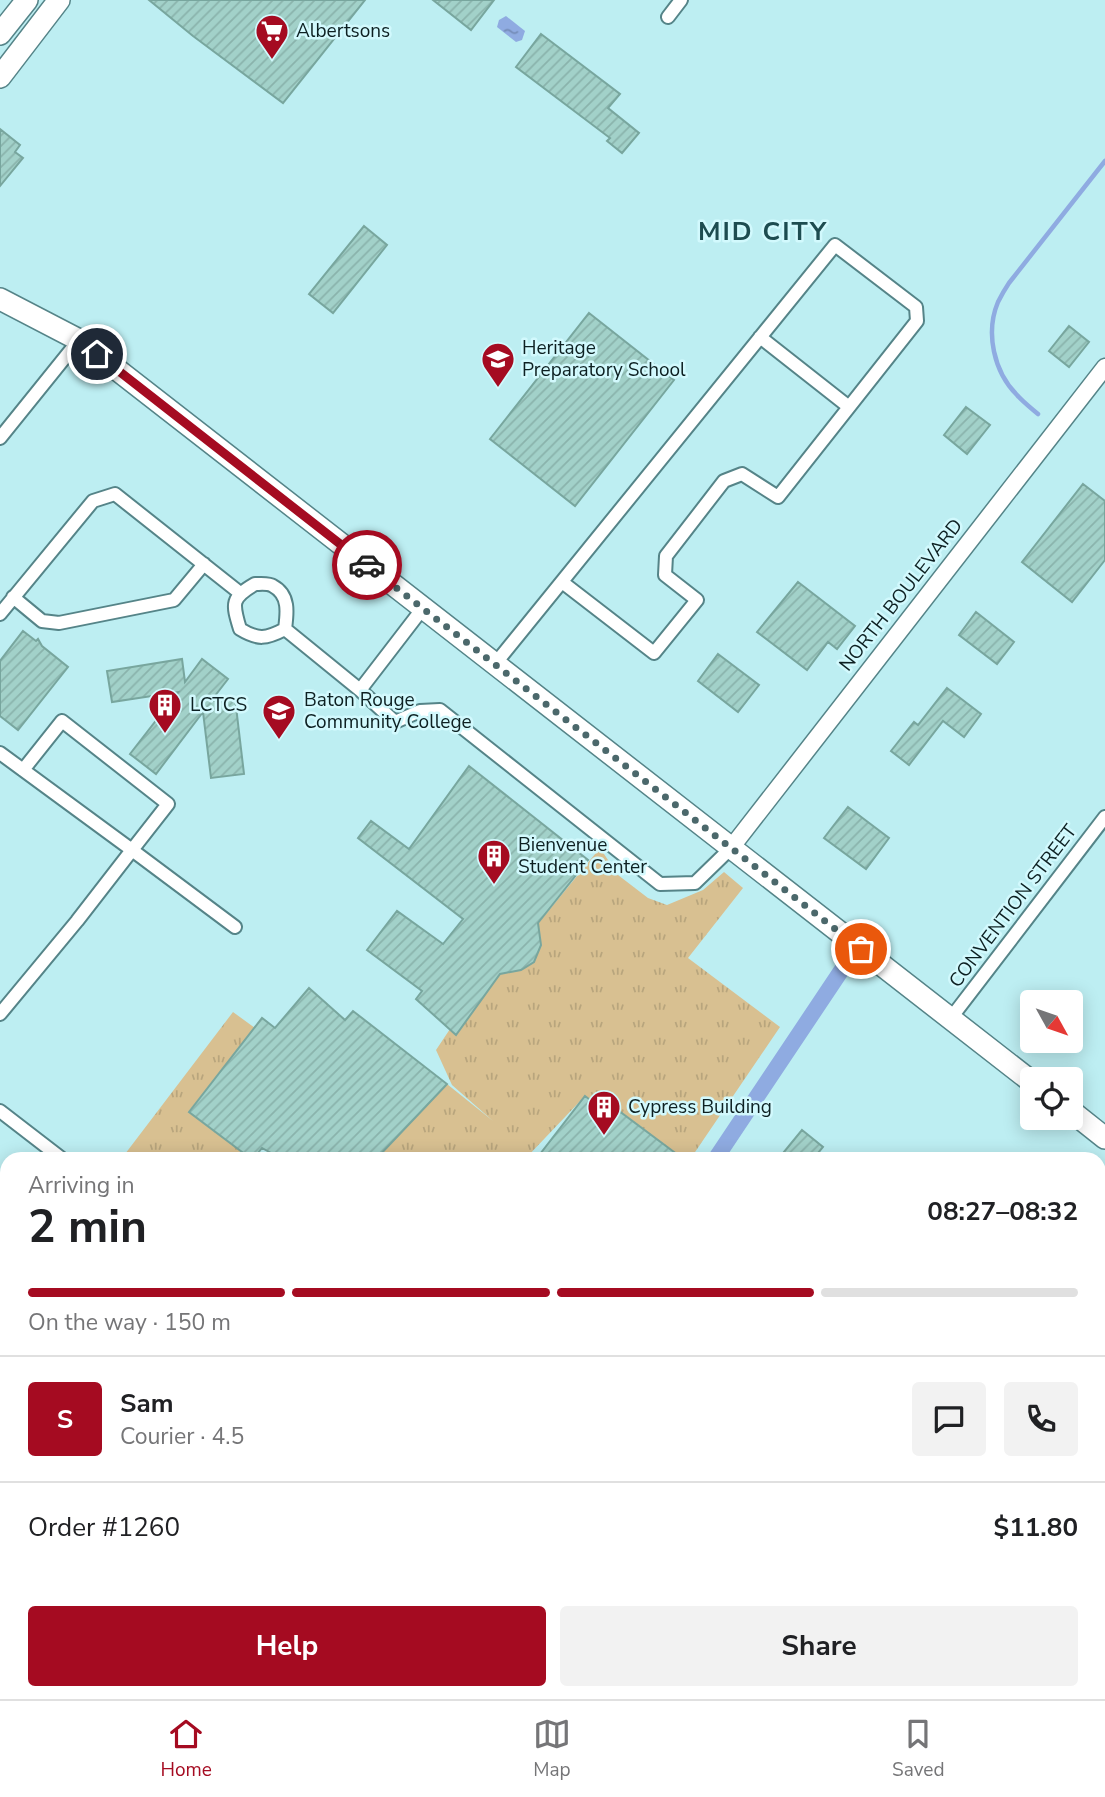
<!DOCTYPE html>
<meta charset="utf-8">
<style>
body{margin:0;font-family:"Nunito Sans",sans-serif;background:#f2f2f2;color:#202124;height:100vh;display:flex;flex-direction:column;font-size:26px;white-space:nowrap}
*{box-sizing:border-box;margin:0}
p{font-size:23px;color:#757577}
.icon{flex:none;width:38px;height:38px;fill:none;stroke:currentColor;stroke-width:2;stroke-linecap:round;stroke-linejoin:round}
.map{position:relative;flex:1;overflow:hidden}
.sheet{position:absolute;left:0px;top:1152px;width:1106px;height:548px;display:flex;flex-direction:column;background:#fff;border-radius:21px 21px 0 0;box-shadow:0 4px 18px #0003}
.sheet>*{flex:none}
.needle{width:46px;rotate:130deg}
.tools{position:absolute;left:1020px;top:990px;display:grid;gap:14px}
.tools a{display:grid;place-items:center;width:63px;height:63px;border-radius:7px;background:#fff;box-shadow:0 4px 18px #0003;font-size:35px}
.pin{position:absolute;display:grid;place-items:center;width:60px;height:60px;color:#fff;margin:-30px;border:4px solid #fff;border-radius:50%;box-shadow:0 2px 7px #0007}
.courier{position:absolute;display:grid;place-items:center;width:70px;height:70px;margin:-35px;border:5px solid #a50b21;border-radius:50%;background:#fff;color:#222;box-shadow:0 2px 9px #0007}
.headline em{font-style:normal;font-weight:700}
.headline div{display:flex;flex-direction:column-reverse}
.headline{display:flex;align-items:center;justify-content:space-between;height:119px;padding:0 28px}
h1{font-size:46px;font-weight:700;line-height:52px}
.bar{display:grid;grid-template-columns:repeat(4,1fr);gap:10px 7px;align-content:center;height:84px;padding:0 28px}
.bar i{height:9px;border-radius:5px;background:#e0e0e0}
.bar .selected{background:#a50b21}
.bar p{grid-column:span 4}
.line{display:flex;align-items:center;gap:18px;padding:0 28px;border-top:2px solid #e0e0e0}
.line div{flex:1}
.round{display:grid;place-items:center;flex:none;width:74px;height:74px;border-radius:7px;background:#f2f2f2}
.action{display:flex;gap:14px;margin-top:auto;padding:14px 28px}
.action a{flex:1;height:80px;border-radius:7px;background:#a50b21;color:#fff;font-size:28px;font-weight:700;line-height:80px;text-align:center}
.action a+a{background:#f2f2f2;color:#202124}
.tabs{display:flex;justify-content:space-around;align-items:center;height:98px;border-top:2px solid #e0e0e0;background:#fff;font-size:19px;color:#757577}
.tabs a{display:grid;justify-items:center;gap:4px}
.tabs .selected{color:#a50b21}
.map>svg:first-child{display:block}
.grass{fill:url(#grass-tufts)}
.water{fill:url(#water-ripples)}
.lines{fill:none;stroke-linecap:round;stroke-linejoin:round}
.stream{stroke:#8fabe1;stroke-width:4.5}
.canal{stroke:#8fabe1;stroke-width:16}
.building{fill:url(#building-hatch);stroke:#78a69e;stroke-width:2}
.minor-casing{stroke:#558488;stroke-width:16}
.tertiary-casing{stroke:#558488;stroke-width:19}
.primary-casing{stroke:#558488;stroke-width:24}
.minor{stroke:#fff;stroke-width:12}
.tertiary{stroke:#fff;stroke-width:16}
.primary{stroke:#fff;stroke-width:21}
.done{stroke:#4b686b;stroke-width:7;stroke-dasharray:0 12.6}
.route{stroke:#a50b21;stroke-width:9}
.labels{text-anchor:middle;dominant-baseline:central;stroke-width:5;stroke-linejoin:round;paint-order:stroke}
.poi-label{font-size:19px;fill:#0d2022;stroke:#d2f9fd;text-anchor:start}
.street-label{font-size:19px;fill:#0d2022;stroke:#d2f9fd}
.district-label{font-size:26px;font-weight:bold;letter-spacing:2px;fill:#1d4c50;stroke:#d2f9fd}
</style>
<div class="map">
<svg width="1105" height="1699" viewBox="0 0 1105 1699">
<defs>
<pattern id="grass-tufts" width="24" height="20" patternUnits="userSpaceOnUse" patternTransform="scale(1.75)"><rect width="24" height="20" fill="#d8c091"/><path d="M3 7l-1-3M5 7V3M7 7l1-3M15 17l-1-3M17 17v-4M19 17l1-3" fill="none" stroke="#b8a57d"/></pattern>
<pattern id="water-ripples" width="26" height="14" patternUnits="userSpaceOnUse" patternTransform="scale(1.75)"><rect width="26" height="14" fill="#8fabe1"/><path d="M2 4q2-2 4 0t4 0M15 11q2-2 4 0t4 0" fill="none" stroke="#738bb6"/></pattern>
<pattern id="building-hatch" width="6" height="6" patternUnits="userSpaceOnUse" patternTransform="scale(1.75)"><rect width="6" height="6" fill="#a2d1c9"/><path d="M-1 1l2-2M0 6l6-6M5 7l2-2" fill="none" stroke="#8ab3ac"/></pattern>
</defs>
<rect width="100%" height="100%" fill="#bdeef2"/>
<path class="grass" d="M600,848L618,875L648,898L667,905L703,890L724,872L743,888L688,958L780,1027L691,1158H682L620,1111L614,1118L585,1096L526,1158H377L447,1084L493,1121L452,1085L436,1050L450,1029L457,1034L500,974C507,972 516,972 522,969C538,963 546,940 536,926Z
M233,1012L255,1028L189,1111L250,1158H122Z"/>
<path class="water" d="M506,16L525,31L522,40L516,42L497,27L499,20Z"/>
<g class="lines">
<path class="stream" d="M1038,414C1031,408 1023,402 1017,395C994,372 985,333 998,302C1001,296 1005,289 1009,283L1105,161"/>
<path class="canal" d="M716,1158L843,968"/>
</g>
<path class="building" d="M149,0H365L283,103L193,36Z
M433,0H494L471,30Z
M541,34L620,94L608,108L639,133L622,153L607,141L610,138L516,67Z
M0,129L20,145L15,152L23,158L0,186Z
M364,226L387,245L333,313L309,294Z
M589,313L674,380L575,506L490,439Z
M1069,326L1089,342L1069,367L1049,351Z
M966,407L990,425L967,454L944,435Z
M1083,484L1105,501V560L1072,602L1022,562Z
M798,582L855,626L837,649L828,642L807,670L757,632Z
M976,612L1014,642L997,664L959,635Z
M23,631L36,641L38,639L42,646L68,667L18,730L0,716V661Z
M718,654L759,685L738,712L698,681Z
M182,659L185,682L202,659L228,679L211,701L235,698L244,774L211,778L203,712L156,774L130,754L178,692L112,702L107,671Z
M947,688L981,714L964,737L943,721L909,765L891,751L914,722L918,725Z
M469,766L588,860L538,923L541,945L534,962L521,970L500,974L456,1035L416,999L422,991L367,950L397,911L443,944L463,919L358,838L371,821L409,849Z
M848,807L889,838L866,869L824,838Z
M309,988L345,1020L353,1011L447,1084L377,1158H280L262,1148L254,1158H250L189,1112L262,1018L275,1028Z
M585,1096L614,1118L619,1111L682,1158H537Z
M802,1130L823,1147L814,1158H779Z"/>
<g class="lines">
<defs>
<path id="minor" d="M668,17L681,0
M760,337L849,407
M0,438L79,340
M255,584C261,584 269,583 273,586C290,595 287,614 285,629C266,639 258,640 240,629C232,603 231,598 255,584Z
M13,597L42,621L59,623L174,600L204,564
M0,614L93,501L115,494L240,593
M285,629L360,690L395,722L420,711L440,710L660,884L695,883L731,848
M495,664C608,524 722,385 835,245L916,307L917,321L778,497L742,474L724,481L666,556L665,575L697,600L654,653L562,582
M360,690L423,608
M0,753L132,850L168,804L62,721L23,770
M0,1014L77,921L132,850L235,927
M951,1018L1105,817
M0,1111L61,1158
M1099,1547L1105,1551
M130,1692L138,1699
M278,1699L284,1692
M858,1699L863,1692"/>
<path id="tertiary" d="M731,848L1105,367"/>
<path id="primary" d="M0,34L27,0
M0,77L59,0
M0,299L79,340L1032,1082
M1071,1111L1105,1138
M1099,1229L1105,1221
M1099,1288L1105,1280
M740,1699L745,1692
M775,1699L780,1692"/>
</defs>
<use href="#minor" class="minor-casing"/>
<use href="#tertiary" class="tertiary-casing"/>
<use href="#primary" class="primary-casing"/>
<use href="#minor" class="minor"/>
<use href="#tertiary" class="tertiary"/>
<use href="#primary" class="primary"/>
</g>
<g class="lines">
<path class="done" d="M367,565L861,949"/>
<path class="route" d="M97,354L367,565"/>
</g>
<defs>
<symbol id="supermarket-pin" viewBox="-11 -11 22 30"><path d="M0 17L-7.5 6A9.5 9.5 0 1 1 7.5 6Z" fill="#a50b21" stroke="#d2f9fd"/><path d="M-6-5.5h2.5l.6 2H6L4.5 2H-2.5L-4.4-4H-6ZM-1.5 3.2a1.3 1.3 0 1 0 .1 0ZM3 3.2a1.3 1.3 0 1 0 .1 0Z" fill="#fff"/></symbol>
<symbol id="school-pin" viewBox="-11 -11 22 30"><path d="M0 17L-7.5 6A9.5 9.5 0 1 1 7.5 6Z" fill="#a50b21" stroke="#d2f9fd"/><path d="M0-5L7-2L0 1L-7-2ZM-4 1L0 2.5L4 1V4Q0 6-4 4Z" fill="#fff"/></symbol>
<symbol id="building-pin" viewBox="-11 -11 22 30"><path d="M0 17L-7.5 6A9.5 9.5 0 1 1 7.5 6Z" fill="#a50b21" stroke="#d2f9fd"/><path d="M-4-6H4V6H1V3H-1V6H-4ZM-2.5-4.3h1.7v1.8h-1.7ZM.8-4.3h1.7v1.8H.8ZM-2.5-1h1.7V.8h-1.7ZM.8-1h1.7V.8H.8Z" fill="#fff"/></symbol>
<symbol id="university-pin" viewBox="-11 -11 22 30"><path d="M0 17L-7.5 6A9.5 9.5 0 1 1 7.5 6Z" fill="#a50b21" stroke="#d2f9fd"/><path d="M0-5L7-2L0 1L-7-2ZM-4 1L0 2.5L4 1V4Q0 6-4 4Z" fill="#fff"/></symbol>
</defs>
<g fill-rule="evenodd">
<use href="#supermarket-pin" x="253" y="12" width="38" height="52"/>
<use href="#school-pin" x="479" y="340" width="38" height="52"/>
<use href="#building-pin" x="146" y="686" width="38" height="52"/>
<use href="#university-pin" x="260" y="692" width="38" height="52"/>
<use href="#building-pin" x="475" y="837" width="38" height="52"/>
<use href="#building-pin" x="585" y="1088" width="38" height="52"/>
</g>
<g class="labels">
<g class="poi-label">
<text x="296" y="31">Albertsons</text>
<text x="522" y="348">Heritage<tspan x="522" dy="22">Preparatory School</tspan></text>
<text x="304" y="700">Baton Rouge<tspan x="304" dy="22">Community College</tspan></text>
<text x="190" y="705">LCTCS</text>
<text x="518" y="845">Bienvenue<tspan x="518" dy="22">Student Center</tspan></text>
<text x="628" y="1107">Cypress Building</text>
</g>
<g class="street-label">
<text transform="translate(901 595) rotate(-52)">NORTH BOULEVARD</text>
<text transform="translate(1013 906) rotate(-53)">CONVENTION STREET</text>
</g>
<g class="district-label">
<text x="763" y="231">MID CITY</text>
</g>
</g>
</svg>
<div class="tools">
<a><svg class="needle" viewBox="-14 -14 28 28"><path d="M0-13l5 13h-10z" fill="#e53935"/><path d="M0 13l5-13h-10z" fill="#757577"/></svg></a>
<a><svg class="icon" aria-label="locate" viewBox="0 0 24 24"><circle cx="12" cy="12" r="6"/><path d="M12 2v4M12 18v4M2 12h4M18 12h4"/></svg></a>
</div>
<div class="pin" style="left:861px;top:949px;background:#ea580c"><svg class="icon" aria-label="bag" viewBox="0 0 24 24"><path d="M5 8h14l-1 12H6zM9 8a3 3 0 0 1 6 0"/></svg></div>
<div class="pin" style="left:97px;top:354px;background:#1f2937"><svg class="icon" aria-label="home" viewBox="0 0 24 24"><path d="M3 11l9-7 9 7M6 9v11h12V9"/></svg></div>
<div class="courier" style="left:367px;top:565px"><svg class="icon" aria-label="car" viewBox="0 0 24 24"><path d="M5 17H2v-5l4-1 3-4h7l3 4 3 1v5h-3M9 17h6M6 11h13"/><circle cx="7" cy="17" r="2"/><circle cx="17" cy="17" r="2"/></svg></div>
<section class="sheet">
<div class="headline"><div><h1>2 min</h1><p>Arriving in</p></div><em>08:27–08:32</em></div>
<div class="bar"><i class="selected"></i><i class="selected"></i><i class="selected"></i><i></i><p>On the way · 150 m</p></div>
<div class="line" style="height:126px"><b class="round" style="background:#a50b21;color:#fff">S</b><div><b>Sam</b><p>Courier · 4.5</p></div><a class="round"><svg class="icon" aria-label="chat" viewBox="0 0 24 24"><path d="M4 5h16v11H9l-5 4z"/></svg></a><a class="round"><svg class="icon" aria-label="phone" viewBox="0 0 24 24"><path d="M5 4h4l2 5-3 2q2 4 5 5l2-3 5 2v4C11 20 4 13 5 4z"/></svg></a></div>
<div class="line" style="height:91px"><div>Order #1260</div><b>$11.80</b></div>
<div class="action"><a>Help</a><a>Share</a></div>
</section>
</div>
<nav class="tabs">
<a class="selected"><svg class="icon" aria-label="home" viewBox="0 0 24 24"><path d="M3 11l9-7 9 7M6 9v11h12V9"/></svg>Home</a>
<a><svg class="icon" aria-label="map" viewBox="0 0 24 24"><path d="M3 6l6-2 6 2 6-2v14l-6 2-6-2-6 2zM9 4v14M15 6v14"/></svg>Map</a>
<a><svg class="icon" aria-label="saved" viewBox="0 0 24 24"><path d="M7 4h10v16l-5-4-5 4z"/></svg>Saved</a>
</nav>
